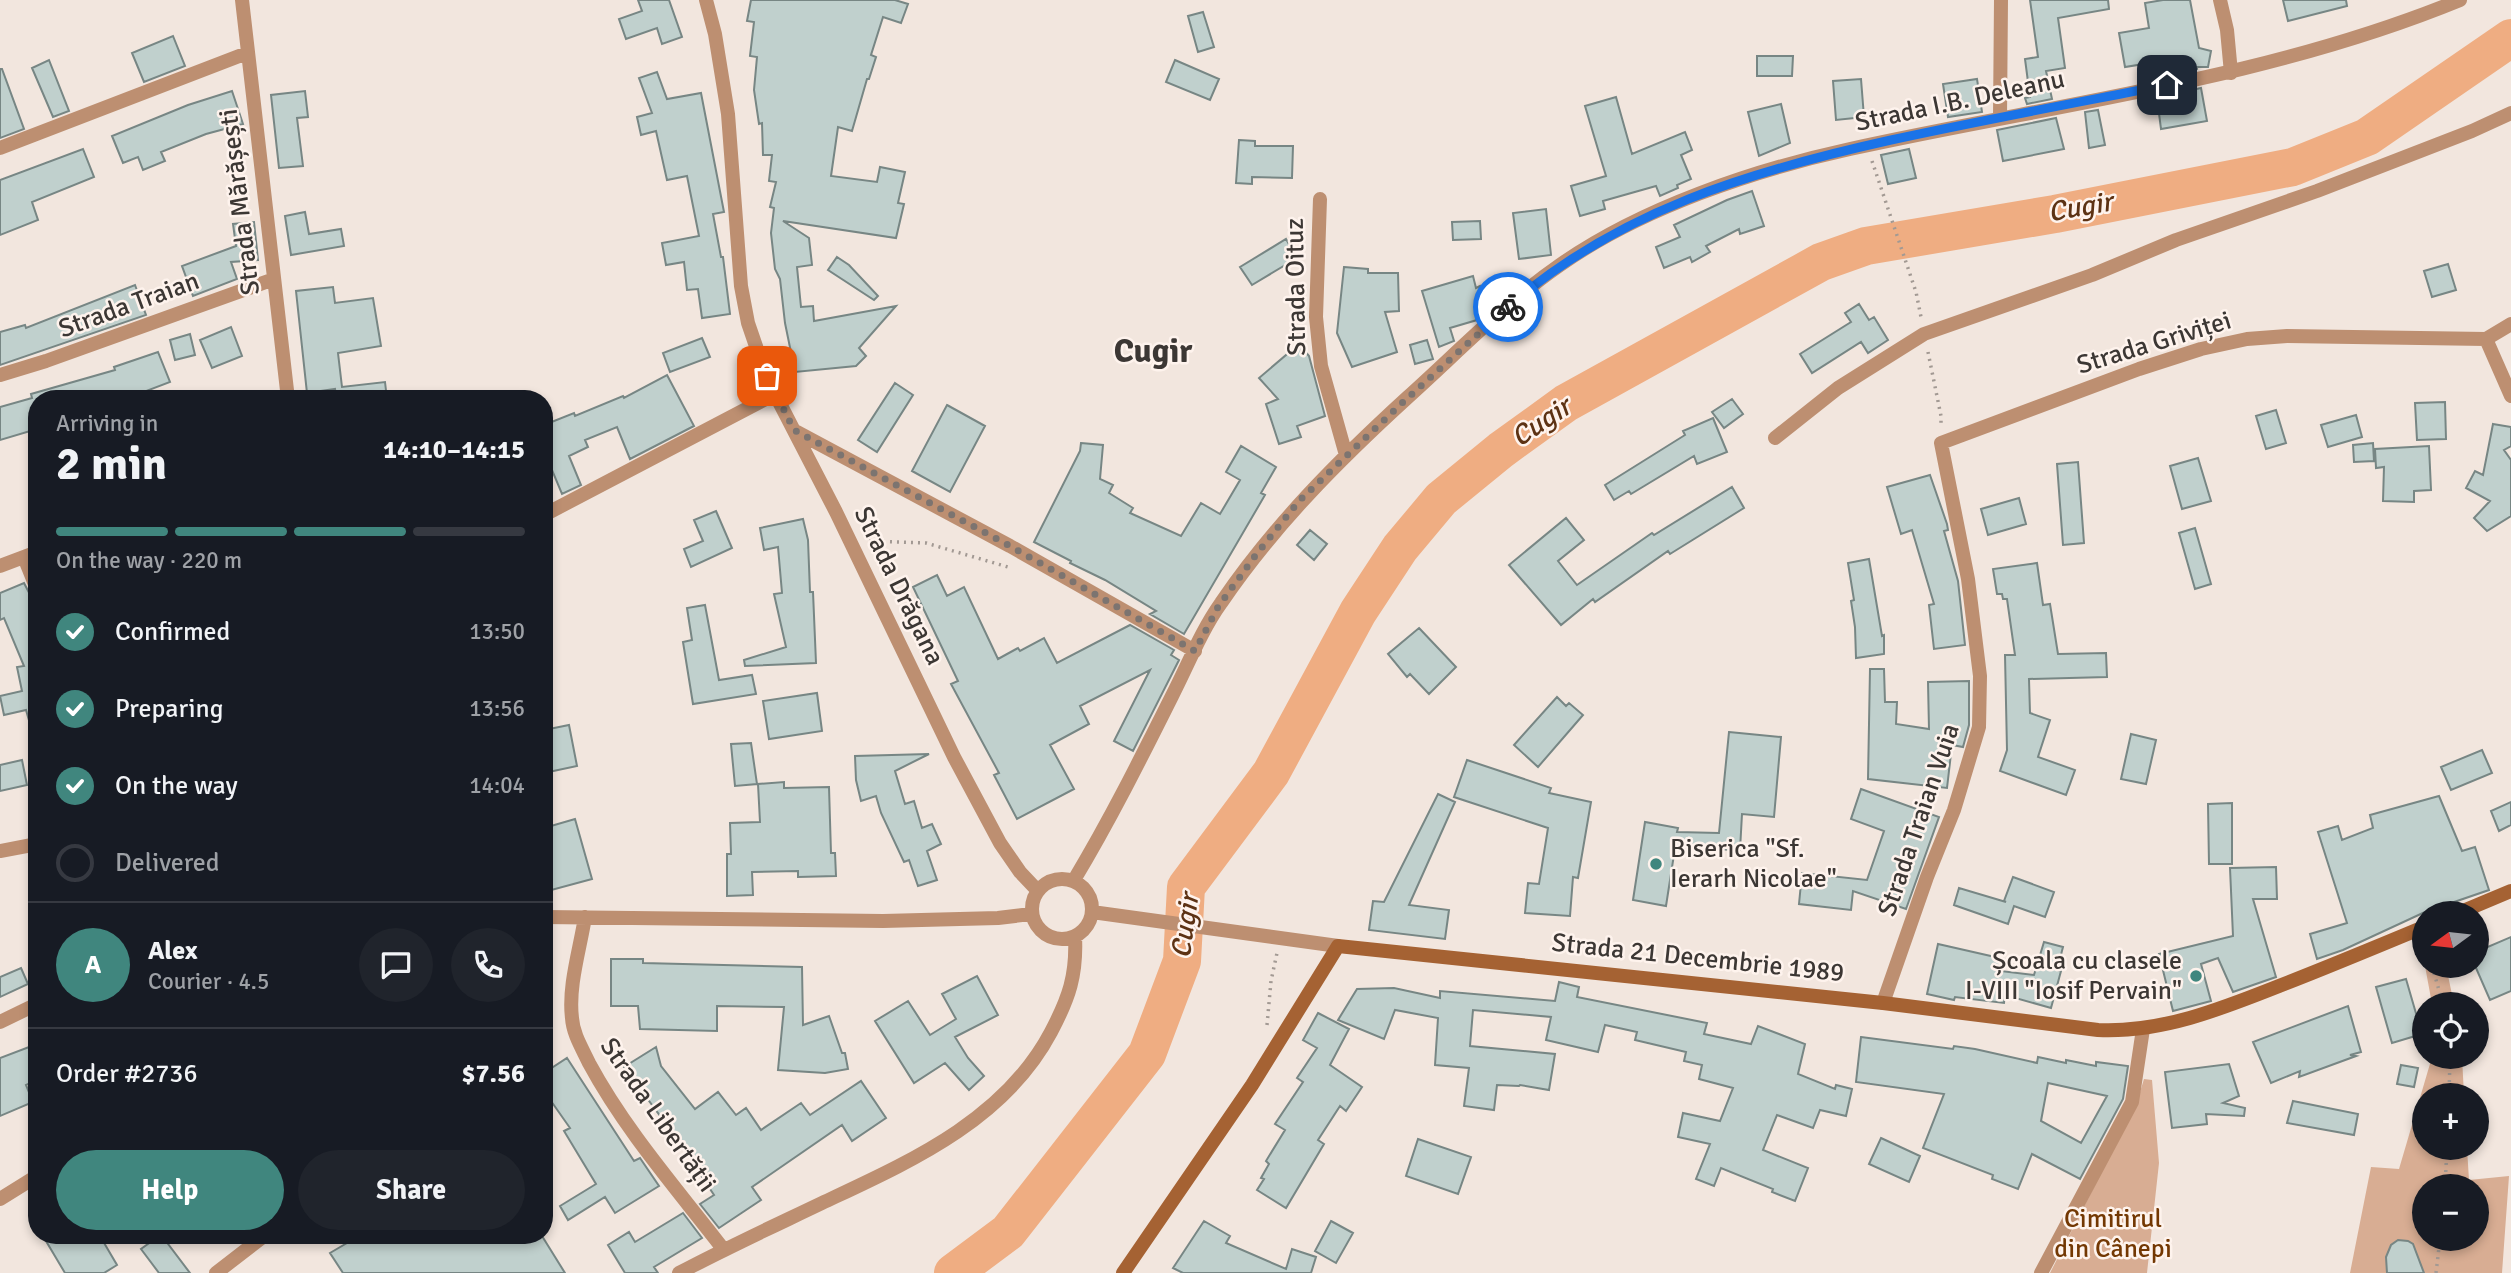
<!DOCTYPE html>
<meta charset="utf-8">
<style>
body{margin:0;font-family:Signika,sans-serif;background:#20242c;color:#f1f3f6;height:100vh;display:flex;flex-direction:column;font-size:26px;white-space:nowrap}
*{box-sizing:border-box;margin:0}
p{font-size:23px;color:#9ea1a6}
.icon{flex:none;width:38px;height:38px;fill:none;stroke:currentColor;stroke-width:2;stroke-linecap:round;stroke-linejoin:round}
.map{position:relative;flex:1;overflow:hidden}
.details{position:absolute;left:28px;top:390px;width:525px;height:854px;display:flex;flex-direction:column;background:#171b24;border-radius:28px;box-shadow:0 4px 10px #0003}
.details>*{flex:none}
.needle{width:46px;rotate:255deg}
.buttons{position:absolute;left:2412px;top:901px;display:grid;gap:14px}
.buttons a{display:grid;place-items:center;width:77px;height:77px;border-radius:50%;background:#171b24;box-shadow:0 4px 10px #0003;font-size:35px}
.pin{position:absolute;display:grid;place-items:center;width:60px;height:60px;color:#fff;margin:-30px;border-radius:14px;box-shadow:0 4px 10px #0006}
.courier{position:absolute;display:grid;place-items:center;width:70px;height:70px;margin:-35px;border:5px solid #1a73e8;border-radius:50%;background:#fff;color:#222;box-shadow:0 2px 9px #0007}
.overview em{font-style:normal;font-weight:800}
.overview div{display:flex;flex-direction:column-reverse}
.overview{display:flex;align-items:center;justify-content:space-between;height:119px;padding:0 28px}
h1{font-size:46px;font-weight:800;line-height:52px}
.bar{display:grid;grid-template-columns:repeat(4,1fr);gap:10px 7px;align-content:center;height:84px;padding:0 28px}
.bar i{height:9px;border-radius:5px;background:#363941}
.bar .on{background:#40867e}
.bar p{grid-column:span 4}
.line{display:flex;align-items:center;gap:18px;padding:0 28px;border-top:2px solid #363941}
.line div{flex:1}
.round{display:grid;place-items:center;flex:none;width:74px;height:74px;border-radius:37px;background:#20242c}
ol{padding:0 28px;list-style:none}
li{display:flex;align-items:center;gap:21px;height:77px}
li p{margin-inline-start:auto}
li .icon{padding:7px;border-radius:50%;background:#40867e;color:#fff;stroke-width:4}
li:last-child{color:#9ea1a6}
li i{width:38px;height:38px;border:4px solid #363941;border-radius:50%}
.button{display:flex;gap:14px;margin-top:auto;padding:14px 28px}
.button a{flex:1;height:80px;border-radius:42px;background:#40867e;color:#fff;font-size:28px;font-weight:800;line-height:80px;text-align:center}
.button a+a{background:#20242c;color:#f1f3f6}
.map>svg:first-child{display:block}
.green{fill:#d8ad93;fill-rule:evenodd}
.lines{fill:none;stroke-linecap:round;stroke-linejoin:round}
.river{stroke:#efad82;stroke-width:38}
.building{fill:#c0d0cd;stroke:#778684;stroke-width:2;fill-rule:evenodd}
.path{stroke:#a29993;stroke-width:3.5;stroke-dasharray:2 5;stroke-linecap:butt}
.minor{stroke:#bd8f71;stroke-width:14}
.secondary{stroke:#a56233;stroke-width:14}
.done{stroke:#7c7470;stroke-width:7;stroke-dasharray:0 12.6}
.route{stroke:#1a73e8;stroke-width:9}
.poi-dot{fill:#40867e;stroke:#fef3ed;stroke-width:2.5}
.labels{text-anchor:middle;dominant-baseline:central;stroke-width:5;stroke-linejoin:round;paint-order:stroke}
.street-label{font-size:26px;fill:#3c3734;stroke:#fef3ed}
.poi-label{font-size:26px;fill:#3c3734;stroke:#fef3ed;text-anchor:start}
.park-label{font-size:26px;fill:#733803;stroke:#fef3ed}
.water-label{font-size:28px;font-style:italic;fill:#5d3213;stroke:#fef3ed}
.district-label{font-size:33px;font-weight:bold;fill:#3c3734;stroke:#fef3ed}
</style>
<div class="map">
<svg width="2511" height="1273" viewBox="0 0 2511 1273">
<rect width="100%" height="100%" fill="#f2e6de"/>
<path class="green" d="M2425,966H2446L2454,1004H2432Z
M2432,1057H2462L2464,1095L2424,1096V1148H2467L2469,1180L2509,1176L2502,1273H2350L2371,1167L2399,1169ZM2424,1186H2476V1239H2424Z
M2144,1079L2152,1080L2159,1163L2147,1273H2050L2136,1105Z"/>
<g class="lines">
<path class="river" d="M953,1273L1008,1232L1147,1054L1182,961L1186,887L1271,773L1358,612L1400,548L1441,499L1501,450L1566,403L1821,262L1866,246L2055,214L2293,167L2367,137L2511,38"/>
</g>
<path class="building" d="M638,0H669L682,37L662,44L657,28L626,39L619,19L642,11Z
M751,0H895L908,4L901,23L883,17L871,55L876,57L869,79H867L852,131L838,127L831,176L877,182L880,167L905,172L898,203L904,204L896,238L783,221L809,238L812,265L797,267L801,307L813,306L814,321L896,306L859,348L866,356L856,366L795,372L785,323L780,279L775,269L771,233L774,208L770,207L776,182L769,181L772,155H763L762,123L759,124L754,90L757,57L750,56L754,22L747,21Z
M2030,0H2108L2109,9L2058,18L2065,68L2046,71L2052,99L2027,104L2025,98L2030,97L2025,59L2038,57Z
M2163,0H2190L2199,48L2211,51L2208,67H2197V69L2154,79L2150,63L2125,67L2119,33L2149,28L2145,3Z
M2283,0H2346L2347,6L2288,21Z
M1203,12L1214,47L1198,52L1188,16Z
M173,36L185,66L144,82L132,53Z
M1757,56H1793L1792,76H1757Z
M49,60L69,111L53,117L32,68Z
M1175,60L1219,79L1210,100L1166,82Z
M0,69H2L24,129L0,138Z
M657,72L667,99L701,93L724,212L713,214L721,257H723L730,314L702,318L698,289L687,290L684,262L666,265L662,243L699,236L687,176L667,180L656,131L641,135L637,117L652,113L639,78Z
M1861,79L1864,117L1836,120L1833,81Z
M1977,79L1982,112L1948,117L1943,84Z
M2201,88L2207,121L2161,129L2157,98Z
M232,91L243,124L206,134L161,152L165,161L143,170L138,157L123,163L112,136L188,105Z
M305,91L308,117L297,118L303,166L279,168L271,95Z
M1616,97L1632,154L1685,132L1692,150L1681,155L1691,179L1677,185L1678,188L1660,196L1656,186L1603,201L1605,209L1580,216L1571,186L1606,176L1585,106Z
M1781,104L1790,143L1759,156L1748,112Z
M2098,110L2105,145L2089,148L2085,112Z
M2056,118L2064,149L2003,161L1997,130Z
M1239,140L1255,141V146H1293L1292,178L1252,177V184L1236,183Z
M83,149L94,177L32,202L38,220L0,235V180Z
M1909,149L1916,178L1888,184L1881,155Z
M1752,191L1764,226L1740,234L1739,229L1706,246L1710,252L1692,262L1690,257L1664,268L1656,247L1680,237L1674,225L1727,200Z
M1546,209L1551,255L1519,259L1513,213Z
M305,212L309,234L341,229L344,246L291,255L285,216Z
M1480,221L1481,239L1453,240L1452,222Z
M254,222L258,260L231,262L237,279L193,296L182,266L236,246L233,224Z
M1286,239L1297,258L1252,285L1240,267Z
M837,257L849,265L878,296L874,300L828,270Z
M2448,264L2456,290L2432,297L2424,271Z
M1344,267L1368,269V273H1398L1399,311L1385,312L1397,352L1352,367L1337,333Z
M1473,276L1476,288L1480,286L1488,311L1477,320L1450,328L1454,341L1439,347L1422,291Z
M135,285L146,315L0,365V332L25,325L26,328Z
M333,287L335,303L373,298L381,346L338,353L342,387L385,382L387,399H336L335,389L307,393L296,291Z
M1859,304L1869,320L1874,317L1888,340L1868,353L1861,342L1812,373L1800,354L1851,322L1845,313Z
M231,327L242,356L212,368L200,340Z
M190,334L195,355L175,360L170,340Z
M702,338L710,357L670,372L663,353Z
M1427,340L1433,359L1415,364L1410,345Z
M1299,344L1309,356L1325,416L1297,426L1301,437L1279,444L1266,404L1278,399L1259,378Z
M158,352L170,382L146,391L148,399H37V429L0,440V407L32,398L31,394L115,370L114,367Z
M667,375L694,426L630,459L617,427L585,440L588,447L569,456L581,485L562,494L544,451V425L574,413L575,416L623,396L624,398Z
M895,383L913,395L877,452L858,440Z
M1732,399L1743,414L1724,428L1712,412Z
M2445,402L2446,439L2417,440L2415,403Z
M947,405L985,426L950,492L912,471Z
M2276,410L2286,443L2266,449L2256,416Z
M2356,415L2362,437L2328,447L2321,425Z
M1713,418L1727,452L1697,464L1694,456L1631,494L1629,491L1614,500L1605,485L1685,435L1683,431Z
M2493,424L2511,427V446L2504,450L2511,460V516L2487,531L2474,518L2490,501L2466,488L2475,471L2483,475Z
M1081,443L1103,445L1100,479L1113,485L1109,493L1133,508L1130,513L1181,536L1201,503L1220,514L1240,480L1226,472L1241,446L1276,467L1261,493L1265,495L1184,634L1150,614L1156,611L1105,580L1070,563L1071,561L1034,542L1080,451Z
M2373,443L2374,461L2354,462L2353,445Z
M2429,446L2431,490L2414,491V502L2383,501L2384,467L2376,468L2375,449Z
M2198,458L2211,501L2182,509L2170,466Z
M2078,462L2084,543L2063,545L2057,464Z
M1930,475L1947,524L1948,530L1944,531L1958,581L1965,645L1934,649L1929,605L1934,604L1912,530L1901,534L1887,487Z
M1732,487L1744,508L1670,554L1668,551L1595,602L1593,599L1561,625L1509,565L1566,518L1584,540L1558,561L1577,585L1652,533L1654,535Z
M2019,498L2026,524L1988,535L1981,509Z
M716,511L732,548L691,567L684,549L703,541L694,520Z
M803,519L808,540L810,592H813L816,663L745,666L744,660L786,647L774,594L782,593L778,547L764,550L760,528Z
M2195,528L2211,584L2195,589L2179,533Z
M1310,530L1327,544L1314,560L1297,545Z
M1869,559L1882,636L1884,635V654L1856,658L1855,627L1851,601L1854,600L1848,563Z
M2037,563L2043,605L2050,604L2058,654L2106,653L2107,677L2029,679L2030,713L2050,720L2038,757L2075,770L2066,795L2000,771L2007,750L2005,655H2015L2007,599H2003L2002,594H1997L1993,569Z
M937,575L947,596L964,587L998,659L1018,648L1020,651L1044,638L1057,663L1130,625L1174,650L1171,655L1179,660L1133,751L1114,741L1150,670L1080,706L1089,724L1050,745L1074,789L1017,819L994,775L999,773L951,684L958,681L913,587Z
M24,583L37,608V723L30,724L26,710L4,715L0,696L22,691L17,667L24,666L4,618L0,620V593Z
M705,605L719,680L752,675L756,694L693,704L683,642L692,640L687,608Z
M1419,628L1456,667L1429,694L1410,674L1407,677L1388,654Z
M1870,669H1884L1885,702H1897L1896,724L1929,729L1928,682L1969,681V725L1963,747L1952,745L1947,788L1868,779Z
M817,693L822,731L769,739L763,701Z
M1557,697L1566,706L1569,703L1583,715L1538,767L1514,745Z
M569,725L577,766L544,773V730Z
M1729,732L1781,737L1774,817L1742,814L1740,850L1675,848L1666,906L1633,900L1645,822L1678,828L1677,832L1719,833Z
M2131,734L2156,740L2146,784L2121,779Z
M751,743L757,784L735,786L731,744Z
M2482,750L2492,773L2451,790L2441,767Z
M929,754L895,771L905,804L914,801L922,828L932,824L941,844L927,851L937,880L918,886L909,860L904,862L881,813L876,796L861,801L856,780L855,756Z
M22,760L27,785L0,791V765Z
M1467,760L1551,788L1549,793L1591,802L1578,878L1573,877L1570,916L1525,913L1528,883L1539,884L1548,828L1454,797Z
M784,782V788L829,787L831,853H835L836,876L798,877V871L752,872L753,895L727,896V854H731L730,823L760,822L758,784Z
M1861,789L1939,817L1906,909L1853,891L1851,910L1799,904L1802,873L1867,880L1884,831L1851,819Z
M1438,794L1455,802L1409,905L1449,910L1445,939L1369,930L1373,901L1384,902Z
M2439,796L2462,851L2475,847L2489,890L2425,912L2343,950L2317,959L2310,934L2347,923L2318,832L2338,826L2342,840L2373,828L2370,815Z
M2511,802V825L2499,831L2491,811Z
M2232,803V864H2209L2208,804Z
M575,819L592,879L544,892V828Z
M2276,867L2277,899H2253L2276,977L2233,992L2218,958L2201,964L2211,1001L2173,1011L2159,954L2233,936L2230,868Z
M2013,877L2054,892L2045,917L2014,906L2008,924L1954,905L1959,888L2006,902L2004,901Z
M2511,937V991L2490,1000L2476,968V952Z
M2044,942L2063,947L2057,970L2061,971L2051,1008L2005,995L2004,1003L1955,997L1954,1000L1927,994L1938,944L2004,959L2000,971L2034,975Z
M611,959H643V963L802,967L803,1025L829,1016L842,1053H845L848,1069L825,1073L778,1070L784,1007L717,1006V1031L640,1029L638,1006H611Z
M21,968L28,984L0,997V977Z
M977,976L998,1015L955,1037L968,1058L984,1076L969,1090L945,1063L914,1083L875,1021L908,1001L930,1035L956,1019L942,994Z
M2406,979L2422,1034L2392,1043L2376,987Z
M1559,982L1579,987L1577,997L1707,1023L1704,1034L1751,1044L1758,1026L1805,1044L1798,1074L1835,1089L1836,1085L1852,1089L1846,1116L1820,1110L1813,1128L1777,1115L1763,1150L1808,1168L1795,1201L1772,1192L1773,1189L1721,1168L1714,1186L1696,1179L1710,1144L1678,1137L1683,1113L1720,1121L1733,1088L1699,1079L1702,1065L1684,1061L1686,1052L1635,1040L1637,1032L1605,1025L1598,1052L1546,1040L1551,1017L1473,1010L1470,1046L1555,1054L1549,1090L1520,1085L1519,1086L1497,1085L1494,1110L1464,1106L1469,1068L1435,1065L1438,1018L1395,1010L1384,1039L1338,1020L1357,989L1394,988L1440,998V991L1555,1001Z
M2348,1006L2361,1052L2350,1055L2356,1056L2299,1077L2300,1071L2271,1083L2253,1042Z
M1318,1013L1349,1029L1330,1065L1362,1087L1346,1111L1340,1106L1318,1140L1324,1144L1286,1208L1257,1190L1264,1179L1261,1178L1269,1164L1266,1161L1285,1130L1275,1124L1303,1082L1297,1078L1317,1048L1303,1040Z
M1861,1037L1953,1049L1954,1046L1975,1049L2037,1063L2038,1057L2066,1063V1060L2096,1066V1062L2128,1066L2123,1099L2080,1179L2032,1154L2018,1189L1992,1179L1993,1175L1923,1148L1944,1094L1856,1082ZM2048,1083L2107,1096L2081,1143L2041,1121Z
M37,1044V1080L26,1085L33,1102L0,1116V1058Z
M656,1047L661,1066L695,1109L718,1092L736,1115L746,1108L761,1130L801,1103L810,1115L861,1081L886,1118L852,1141L842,1125L752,1187L761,1200L719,1228L700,1204L714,1195L698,1171L700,1170L624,1067Z
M567,1058L634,1161L640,1158L659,1186L615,1213L605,1197L568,1220L560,1206L596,1184L564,1131L570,1128L544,1091V1073Z
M2229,1064L2239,1096L2223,1103L2245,1108L2244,1116L2206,1114L2207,1124L2172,1128L2165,1072Z
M2401,1065L2418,1068L2414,1087L2397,1084Z
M2293,1101L2358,1114L2354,1135L2287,1123Z
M1881,1138L1920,1156L1909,1182L1869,1164Z
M1418,1139L1471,1157L1458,1194L1406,1176Z
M683,1213L702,1238L654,1267L658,1273H625L608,1245L629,1232L635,1242Z
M1204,1221L1230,1236L1226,1243L1286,1269L1292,1249L1316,1257L1311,1273H1183L1173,1268Z
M1331,1221L1353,1233L1336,1263L1315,1251Z
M43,1236H100L117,1265L104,1273H65Z
M159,1236H162L190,1273H159L141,1249Z
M359,1236H542L565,1273H343L330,1253Z
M2398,1240L2408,1241L2413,1244L2424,1273H2387L2386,1257L2391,1245Z"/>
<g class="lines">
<path class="path" d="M1872,161L1916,292L1921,317
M1928,352L1941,416V427
M869,541L926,543L1008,567
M2432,966L2443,1004
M1267,1025L1271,981L1277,953
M2449,1096L2450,1057
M2445,1186L2447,1148
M2436,1273L2440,1239"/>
<path class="minor" d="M242,0L288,399
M706,0L715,34L728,114L741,286L748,323L760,358L775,394L836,512L954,757L1000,843L1020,872L1037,890
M2220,0L2227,30L2231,73
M2000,117L2001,0
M0,148L247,53
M1320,199L1316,317L1321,366L1346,455
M2486,339L2511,396
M0,375L46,361L274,279
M795,431L1010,546L1195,651
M1775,438L1838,388L1924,334L2092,275L2176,240L2317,191L2472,131L2511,113
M544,515L775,394
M24,557L37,589
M0,566L37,552
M0,851L37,844
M1032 909a30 30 0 1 1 60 0a30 30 0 1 1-60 0Z
M1074,880C1110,820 1141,758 1172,696C1188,665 1201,631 1221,603C1274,525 1339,460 1408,397C1458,352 1505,303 1560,265C1641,208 1754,170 1850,149C2054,104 2265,80 2460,0
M1092,912L1338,946
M544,917L883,921L998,918L1031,914
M585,917C580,949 568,986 572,1018C573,1034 582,1048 589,1063C625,1130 677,1189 724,1250
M1883,1003L1927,877L1954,810L1979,727L1980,676L1968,579L1941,443L2139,369L2201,349L2247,339L2287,336L2486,339L2511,324
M0,1022L37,1004
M0,1199L37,1176
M216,1273L264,1236
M679,1273C726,1248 774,1226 822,1203C909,1162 1004,1121 1051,1032C1069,998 1077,975 1075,936
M2041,1273L2132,1102L2143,1029"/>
<path class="secondary" d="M2456,914L2511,891
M1123,1273L1252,1085L1338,946L1883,1003L2098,1030C2161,1033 2221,1009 2279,986C2328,967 2376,947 2424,927"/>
</g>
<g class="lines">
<path class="done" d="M767,376L794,430L1010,546L1195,651L1218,607L1255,556L1299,501L1401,404L1508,307"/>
<path class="route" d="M1508,307C1618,211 1751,171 1891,140C1983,120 2075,103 2167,85"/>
</g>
<g class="poi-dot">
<circle cx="1656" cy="864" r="7"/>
<circle cx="2196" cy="976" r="7"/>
</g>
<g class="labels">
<g class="street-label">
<text transform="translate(1960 101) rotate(-12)">Strada I.B. Deleanu</text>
<text transform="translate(240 202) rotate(-97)">Strada Mărășești</text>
<text transform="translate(1296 287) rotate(-91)">Strada Oituz</text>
<text transform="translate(129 305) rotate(-20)">Strada Traian</text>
<text transform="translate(2154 343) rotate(-17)">Strada Griviței</text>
<text transform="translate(899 586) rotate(64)">Strada Drăgana</text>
<text transform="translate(1919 820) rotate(-71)">Strada Traian Vuia</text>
<text transform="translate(1698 958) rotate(6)">Strada 21 Decembrie 1989</text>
<text transform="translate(658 1115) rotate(55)">Strada Libertății</text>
</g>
<g class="poi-label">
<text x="1670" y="849">Biserica "Sf.<tspan x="1670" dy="30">Ierarh Nicolae"</tspan></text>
<text x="2182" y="961" text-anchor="end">Școala cu clasele<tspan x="2182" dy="30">I-VIII "Iosif Pervain"</tspan></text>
</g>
<g class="park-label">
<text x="2113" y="1219">Cimitirul<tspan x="2113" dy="30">din Cânepi</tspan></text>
</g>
<g class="water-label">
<text transform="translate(2080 207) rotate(-10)">Cugir</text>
<text transform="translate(1541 422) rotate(-34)">Cugir</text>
<text transform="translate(1185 926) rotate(-82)">Cugir</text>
</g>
<g class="district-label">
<text x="1153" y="351">Cugir</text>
</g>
</g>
</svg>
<div class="buttons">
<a><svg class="needle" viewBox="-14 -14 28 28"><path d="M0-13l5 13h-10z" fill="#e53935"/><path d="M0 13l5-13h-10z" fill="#9ea1a6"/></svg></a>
<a><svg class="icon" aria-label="locate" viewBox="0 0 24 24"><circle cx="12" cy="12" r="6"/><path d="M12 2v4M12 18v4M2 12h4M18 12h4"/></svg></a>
<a>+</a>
<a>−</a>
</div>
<div class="pin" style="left:767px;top:376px;background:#ea580c"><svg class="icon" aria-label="bag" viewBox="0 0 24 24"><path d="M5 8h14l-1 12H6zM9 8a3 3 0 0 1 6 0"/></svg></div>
<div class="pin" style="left:2167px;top:85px;background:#1f2937"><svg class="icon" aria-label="home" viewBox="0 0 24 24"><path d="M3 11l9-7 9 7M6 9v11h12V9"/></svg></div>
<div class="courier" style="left:1508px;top:307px"><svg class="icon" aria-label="bike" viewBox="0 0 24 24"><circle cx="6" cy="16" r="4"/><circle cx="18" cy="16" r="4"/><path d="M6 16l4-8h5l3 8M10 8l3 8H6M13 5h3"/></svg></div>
<section class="details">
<div class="overview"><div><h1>2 min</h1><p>Arriving in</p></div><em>14:10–14:15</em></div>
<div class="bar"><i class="on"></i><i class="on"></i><i class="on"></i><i></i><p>On the way · 220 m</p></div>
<ol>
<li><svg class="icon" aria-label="check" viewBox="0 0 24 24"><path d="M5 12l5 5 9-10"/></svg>Confirmed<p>13:50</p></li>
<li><svg class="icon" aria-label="check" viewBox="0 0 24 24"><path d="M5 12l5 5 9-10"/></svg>Preparing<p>13:56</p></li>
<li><svg class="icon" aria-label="check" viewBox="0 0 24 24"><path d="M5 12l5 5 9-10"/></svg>On the way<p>14:04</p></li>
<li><i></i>Delivered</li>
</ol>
<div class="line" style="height:126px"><b class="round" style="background:#40867e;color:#fff">A</b><div><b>Alex</b><p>Courier · 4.5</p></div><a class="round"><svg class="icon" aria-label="chat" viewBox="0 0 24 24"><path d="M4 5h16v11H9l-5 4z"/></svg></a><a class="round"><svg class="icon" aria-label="phone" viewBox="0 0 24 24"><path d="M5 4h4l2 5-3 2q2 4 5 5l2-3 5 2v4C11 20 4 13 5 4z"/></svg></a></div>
<div class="line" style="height:91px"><div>Order #2736</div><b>$7.56</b></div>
<div class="button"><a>Help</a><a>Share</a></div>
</section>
</div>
